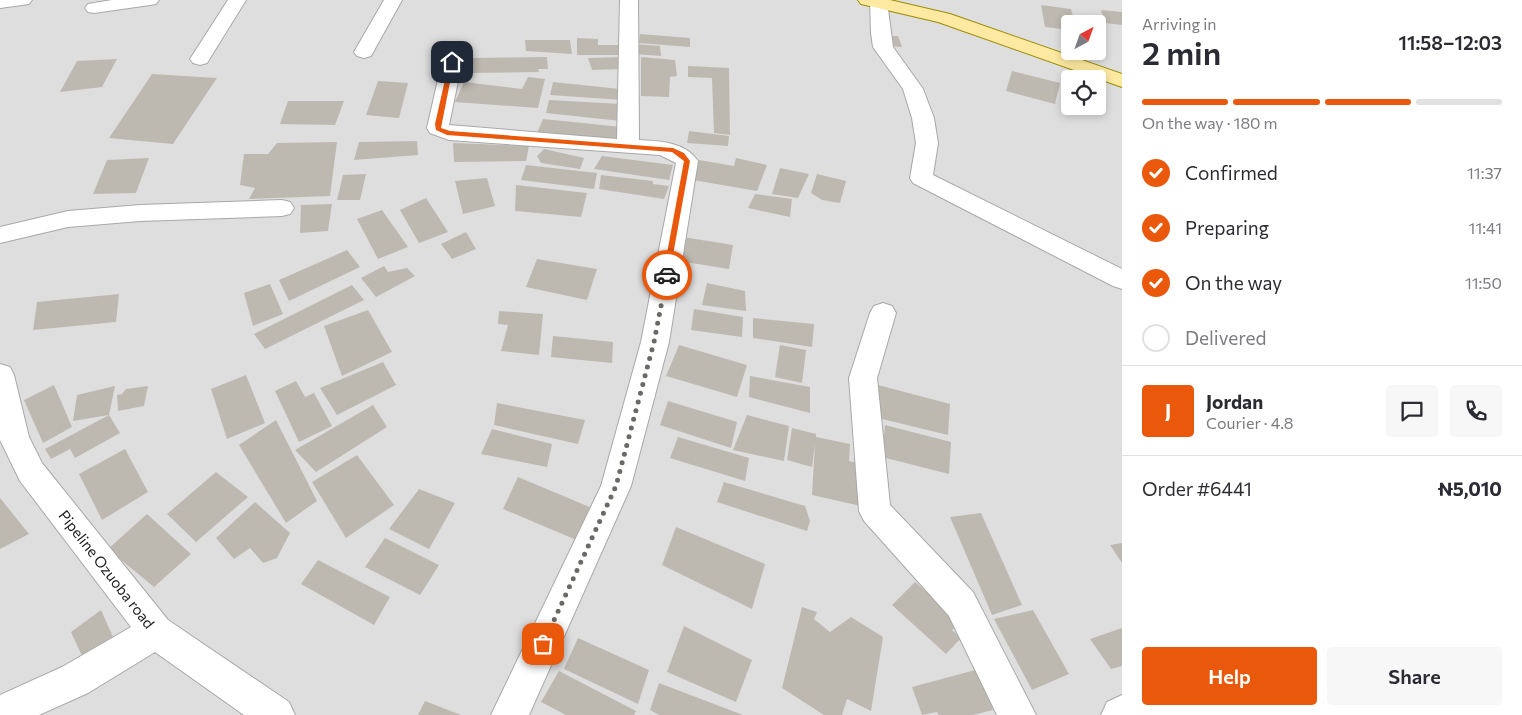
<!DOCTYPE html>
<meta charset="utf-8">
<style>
body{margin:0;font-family:Commissioner,sans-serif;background:#f7f7f7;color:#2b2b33;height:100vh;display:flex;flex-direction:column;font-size:19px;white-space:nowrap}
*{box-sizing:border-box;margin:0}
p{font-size:16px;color:#7c7c81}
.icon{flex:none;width:28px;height:28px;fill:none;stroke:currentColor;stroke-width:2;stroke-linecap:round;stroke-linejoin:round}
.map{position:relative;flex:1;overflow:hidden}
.drawer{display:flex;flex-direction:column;background:#fff;width:400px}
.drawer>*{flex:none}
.needle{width:32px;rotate:41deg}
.tools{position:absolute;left:1061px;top:15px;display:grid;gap:10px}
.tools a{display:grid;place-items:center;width:45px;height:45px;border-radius:5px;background:#fff;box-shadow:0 2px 8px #0003;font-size:25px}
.pin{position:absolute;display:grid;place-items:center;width:42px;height:42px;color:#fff;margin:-21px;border-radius:10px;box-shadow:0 2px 8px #0006}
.courier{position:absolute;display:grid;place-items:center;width:50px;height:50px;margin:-25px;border:4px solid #ea580c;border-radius:50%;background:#fff;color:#222;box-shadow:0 1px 6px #0007}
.headline em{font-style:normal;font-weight:600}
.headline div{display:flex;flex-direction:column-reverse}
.headline{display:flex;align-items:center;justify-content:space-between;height:85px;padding:0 20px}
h1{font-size:32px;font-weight:600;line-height:38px}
.bar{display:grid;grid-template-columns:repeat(4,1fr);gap:8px 5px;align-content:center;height:60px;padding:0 20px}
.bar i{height:6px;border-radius:4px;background:#e1e1e2}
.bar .current{background:#ea580c}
.bar p{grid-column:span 4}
.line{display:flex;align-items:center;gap:12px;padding:0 20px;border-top:1px solid #e1e1e2}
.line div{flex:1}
.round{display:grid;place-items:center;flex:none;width:52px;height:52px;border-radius:5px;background:#f7f7f7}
ol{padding:0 20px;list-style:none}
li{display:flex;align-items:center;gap:15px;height:55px}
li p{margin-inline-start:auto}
li .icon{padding:5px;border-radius:50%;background:#ea580c;color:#fff;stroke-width:4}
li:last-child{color:#7c7c81}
li i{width:28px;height:28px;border:2px solid #e1e1e2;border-radius:50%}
.action{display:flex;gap:10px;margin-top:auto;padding:10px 20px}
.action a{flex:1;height:58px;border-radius:5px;background:#ea580c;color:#fff;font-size:20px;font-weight:600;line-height:58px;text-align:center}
.action a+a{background:#f7f7f7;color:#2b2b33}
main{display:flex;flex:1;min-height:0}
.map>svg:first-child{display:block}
.residential{fill:#dfdede;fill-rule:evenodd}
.building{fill:#beb9b0}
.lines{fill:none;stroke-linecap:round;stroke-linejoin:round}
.minor-casing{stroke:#a8a8a8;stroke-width:2}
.major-casing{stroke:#9d8b00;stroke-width:2}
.minor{fill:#fff;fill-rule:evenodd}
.major{fill:#fde9a1;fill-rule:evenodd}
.route{fill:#ea580c}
.done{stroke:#6a6966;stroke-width:5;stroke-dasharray:0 9}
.labels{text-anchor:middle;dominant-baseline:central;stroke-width:4;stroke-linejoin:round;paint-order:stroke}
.near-street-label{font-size:15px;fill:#212121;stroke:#fff}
</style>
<main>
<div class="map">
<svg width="1122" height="715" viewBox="0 0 1122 715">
<rect width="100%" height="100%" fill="#f1f0e7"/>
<path class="residential" d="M0,0H1122V715H0ZM1070,24H1098V51H1070ZM1070,79H1098V106H1070Z"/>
<path class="building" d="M1041,5L1071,9L1075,24H1070V30L1045,27Z
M1101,10L1122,12V25L1104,23Z
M640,34L690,38V47L639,43Z
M884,36H898L902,47L887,46Z
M577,38L598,39V45H618L619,55H577Z
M525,40H570L572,54L526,51Z
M634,44L660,46L661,56L633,54Z
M547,57L548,69H538L539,72L470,73L471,58Z
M623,57V69L592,70L588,58Z
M641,57L675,60L677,76L670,77L669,97L641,96Z
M117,59L102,87L60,92L77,61Z
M688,66L729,68L730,135L714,133L712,78L688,77Z
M1012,71L1060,83L1055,104L1006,91Z
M152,74L217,78L173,144L109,138Z
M528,77L545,79L538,108L455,102L464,82L522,89Z
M378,81L408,83L399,118L366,115Z
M553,82L620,89L623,100L550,95Z
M549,100L621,104V121L546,113Z
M288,101H344L335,125L280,124Z
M543,119L622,127V141L537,133Z
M689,131L729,136L728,146L687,143Z
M417,141L418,155L354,160L359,142Z
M337,142L330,196L249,199L255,188L240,185L244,154H268L277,143Z
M453,143L529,146L526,161L454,162Z
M544,149L584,158L580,169L541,163L537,156Z
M602,156L673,165L669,180L594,169Z
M149,158L136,193L93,194L107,160Z
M736,158L767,165L757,191L693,180L699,160L734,166Z
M526,165L597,173L594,189L521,180Z
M780,168L809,174L798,198L772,194Z
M366,174L360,200H337L343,175Z
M817,174L846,181L840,203L822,200L811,193Z
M601,175L653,181V184L669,186L664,199L599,189Z
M487,178L495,206L463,214L455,181Z
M516,185L587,193L581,217L515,211Z
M755,194L792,199L790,217L748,208Z
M426,198L448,232L419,243L400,210Z
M332,204L328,231L300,233L301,205Z
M382,210L408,247L378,259L357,219Z
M466,232L476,249L452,259L441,244Z
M683,237L733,245L729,269L679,261Z
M347,250L360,267L289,301L279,280Z
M537,259L597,269L587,300L526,287Z
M384,266L388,272L407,268L415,276L376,297L361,278Z
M707,283L745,291L746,311L702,305Z
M270,284L283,314L253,326L244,293Z
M352,285L364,300L265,349L254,334Z
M119,294L116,322L33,330L37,302Z
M694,309L743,317L742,337L691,330Z
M368,310L392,352L342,376L324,326Z
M499,311L543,314L539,355L501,351L508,325L498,324Z
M753,318L814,324L812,347L753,338Z
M553,336L613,342L612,363L551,357Z
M679,345L747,365L737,397L666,376Z
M780,345L806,350L802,383L775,377Z
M383,362L396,385L337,415L320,388Z
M246,375L265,423L227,439L211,389Z
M750,376L810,387V413L749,397Z
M296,381L305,397L314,393L332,426L299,442L275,391Z
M54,385L72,427L43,443L24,400Z
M878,385L950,404L948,435L874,417Z
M115,386L109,415L120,433L75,458L70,449L51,459L45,449L109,415L73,421L77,395Z
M148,386L144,406L118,411L117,395L122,394L126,389Z
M668,401L737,422L731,448L660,425Z
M497,403L585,420L578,444L494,425Z
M373,405L387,427L316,472L295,450Z
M747,415L789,426L784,461L733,450Z
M276,420L317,501L286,523L239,445Z
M885,425L951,442L949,474L882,457Z
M792,428L816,434V437L850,444L849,461L862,464L861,506L812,495L815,444L812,467L787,460Z
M492,429L552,444L547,467L481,454Z
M678,437L749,458L745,481L670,458Z
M125,449L148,492L102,520L79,474Z
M357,455L394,505L346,538L312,482Z
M216,472L248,497L196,542L167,514Z
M518,477L592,508L581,542L503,509Z
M724,482L805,506L810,521L807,531L717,502Z
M419,489L455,503L429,549L389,529Z
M0,498L29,534L0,549Z
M255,502L290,533L277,558L263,563L250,548L234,559L216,538Z
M981,513L1022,605L992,615L950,517Z
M147,514L191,554L154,587L108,549Z
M676,527L765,564L752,609L662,565Z
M385,538L439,565L420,595L365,567Z
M1122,543V563L1110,545Z
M318,560L390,597L374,625L301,584Z
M915,582L961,622L952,630L961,638L946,654L892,605Z
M802,607L817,612L814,619L830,632L851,617L883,637L871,711L847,699L842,715H824L782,688Z
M101,610L113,637L83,658L71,632Z
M1033,610L1069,674L1032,690L994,619Z
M684,626L752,660L736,702L667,672Z
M1122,628V666L1111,669L1090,639Z
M578,638L649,670L638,704L564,669Z
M979,669L993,710L973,715H939L937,712L922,715L912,687Z
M559,671L636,711L634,715H566L541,702Z
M659,683L743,715H659L650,710Z
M425,701L461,715H418Z"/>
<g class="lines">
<defs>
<path id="minor" d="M0,0H32L29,4L0,8Z
M112,0H159L156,4L150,5L94,13L88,12L85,8L88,4Z
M228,0H246L207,63L200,65L193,63L190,59Z
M384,0H402L371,56L364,58L357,56L354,52Z
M620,0H638L639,140C660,141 685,142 698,161L669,342L631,486L529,715H491L601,486L641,342L676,163L660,155L449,140L430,133L427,128L442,62L445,58L452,56L459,58L462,62L449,125L617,139Z
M870,0H886L887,2L893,47L923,89L934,118L938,143L933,175L1122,269V289L1113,286L913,183L910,178L916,143L912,118L903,89L873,47L871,33Z
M282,200L290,202L294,208L290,214L282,216L140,221L68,227L0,243V227L68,211L140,205Z
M883,303L892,306L896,313L877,378L890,505L973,592L1036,715H997L949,616L864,521L859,511L849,378L870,313L874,306Z
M0,364L10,367L14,375L29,437L42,463L168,620L289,702L295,715H244L155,652L88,693L39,715H0V695L62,667L131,627L20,481L0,440Z
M1122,695V715H1101L1107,702Z"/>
<path id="major" d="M858,0H890L950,14L1122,74V87L938,22L861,4Z"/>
</defs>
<use href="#minor" class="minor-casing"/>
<use href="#major" class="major-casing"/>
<use href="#minor" class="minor"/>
<use href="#major" class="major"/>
</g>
<path class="route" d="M452,61L454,62L441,128L450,131L673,148L684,153L690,161L669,277L663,275L684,161L672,152L447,135L436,130L435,124L449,62Z"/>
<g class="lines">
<path class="done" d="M543,644L616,486L654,342L667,275"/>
</g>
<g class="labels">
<g class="near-street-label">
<text transform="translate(107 569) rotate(52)">Pipeline Ozuoba road</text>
</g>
</g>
</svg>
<div class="tools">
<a><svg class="needle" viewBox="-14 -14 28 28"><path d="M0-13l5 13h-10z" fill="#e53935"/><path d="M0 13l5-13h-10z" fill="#7c7c81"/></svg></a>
<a><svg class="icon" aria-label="locate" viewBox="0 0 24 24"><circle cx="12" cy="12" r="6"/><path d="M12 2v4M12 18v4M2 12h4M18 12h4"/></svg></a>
</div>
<div class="pin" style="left:543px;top:644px;background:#ea580c"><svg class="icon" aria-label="bag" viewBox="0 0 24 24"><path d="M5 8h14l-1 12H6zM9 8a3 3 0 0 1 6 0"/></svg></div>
<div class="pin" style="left:452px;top:62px;background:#1f2937"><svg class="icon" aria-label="home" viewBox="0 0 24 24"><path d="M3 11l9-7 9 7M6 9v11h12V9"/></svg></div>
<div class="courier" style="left:667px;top:275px"><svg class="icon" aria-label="car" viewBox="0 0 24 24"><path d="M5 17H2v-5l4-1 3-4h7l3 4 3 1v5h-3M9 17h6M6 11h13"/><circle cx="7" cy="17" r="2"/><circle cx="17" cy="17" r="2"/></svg></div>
</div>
<section class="drawer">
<div class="headline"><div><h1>2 min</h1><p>Arriving in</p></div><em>11:58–12:03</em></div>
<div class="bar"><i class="current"></i><i class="current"></i><i class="current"></i><i></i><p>On the way · 180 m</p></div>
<ol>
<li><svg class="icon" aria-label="check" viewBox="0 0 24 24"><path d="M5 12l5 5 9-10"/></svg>Confirmed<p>11:37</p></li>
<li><svg class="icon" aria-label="check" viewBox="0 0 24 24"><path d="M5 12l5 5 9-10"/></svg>Preparing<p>11:41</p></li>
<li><svg class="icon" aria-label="check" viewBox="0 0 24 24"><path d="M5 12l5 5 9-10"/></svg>On the way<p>11:50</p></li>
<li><i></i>Delivered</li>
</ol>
<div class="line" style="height:90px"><b class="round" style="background:#ea580c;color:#fff">J</b><div><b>Jordan</b><p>Courier · 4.8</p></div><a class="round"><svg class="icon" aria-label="chat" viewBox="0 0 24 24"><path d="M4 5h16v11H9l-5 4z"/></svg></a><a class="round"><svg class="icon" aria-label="phone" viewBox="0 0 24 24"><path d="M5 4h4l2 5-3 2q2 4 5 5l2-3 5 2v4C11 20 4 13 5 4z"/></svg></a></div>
<div class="line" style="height:65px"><div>Order #6441</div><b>₦5,010</b></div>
<div class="action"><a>Help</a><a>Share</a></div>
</section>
</main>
